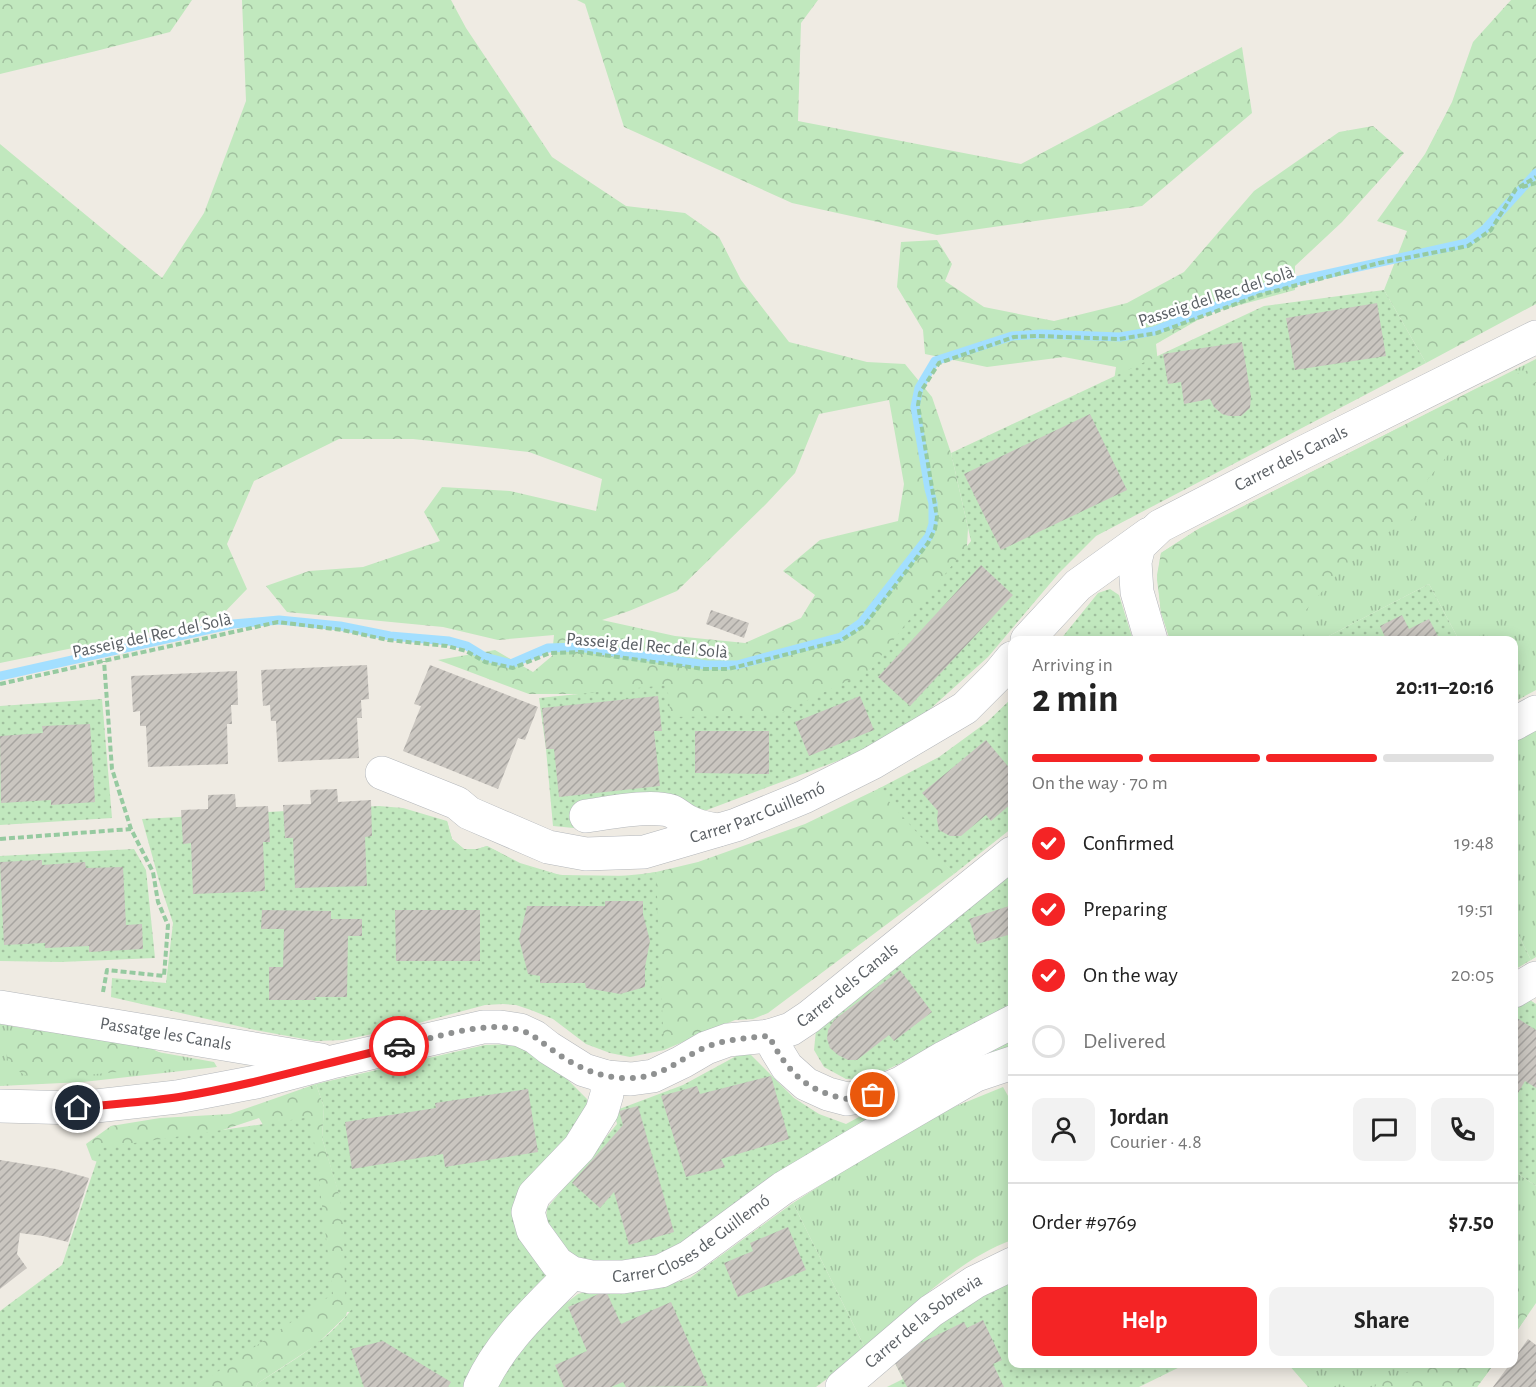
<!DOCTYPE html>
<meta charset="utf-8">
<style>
body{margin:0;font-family:"Alegreya Sans",sans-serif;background:#f2f2f2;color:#222;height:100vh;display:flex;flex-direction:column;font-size:22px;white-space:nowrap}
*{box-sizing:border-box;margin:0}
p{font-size:20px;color:#767676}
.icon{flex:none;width:33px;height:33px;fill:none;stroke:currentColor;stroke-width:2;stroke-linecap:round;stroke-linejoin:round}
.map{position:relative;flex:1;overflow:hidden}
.details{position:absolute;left:1008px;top:636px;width:510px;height:732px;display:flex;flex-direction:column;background:#fff;border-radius:12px;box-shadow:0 3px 15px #0003}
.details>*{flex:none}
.pin{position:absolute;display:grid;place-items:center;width:51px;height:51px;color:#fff;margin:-26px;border:3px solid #fff;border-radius:50%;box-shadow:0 2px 6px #0007}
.courier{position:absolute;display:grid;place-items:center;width:60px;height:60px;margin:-30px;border:4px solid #f42425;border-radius:50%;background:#fff;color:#222;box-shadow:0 2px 8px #0007}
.head em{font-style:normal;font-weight:700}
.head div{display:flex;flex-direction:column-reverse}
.head{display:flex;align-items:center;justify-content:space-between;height:102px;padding:0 24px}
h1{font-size:39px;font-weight:700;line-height:45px}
.bar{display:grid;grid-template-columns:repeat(4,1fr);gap:9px 6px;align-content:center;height:72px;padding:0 24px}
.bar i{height:8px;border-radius:4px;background:#e0e0e0}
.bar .on{background:#f42425}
.bar p{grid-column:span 4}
.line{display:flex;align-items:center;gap:15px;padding:0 24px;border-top:2px solid #e0e0e0}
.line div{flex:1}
.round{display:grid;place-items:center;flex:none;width:63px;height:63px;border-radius:12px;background:#f2f2f2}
ol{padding:0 24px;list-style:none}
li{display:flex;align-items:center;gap:18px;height:66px}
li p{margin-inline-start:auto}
li .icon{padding:6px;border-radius:50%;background:#f42425;color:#fff;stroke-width:4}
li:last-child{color:#767676}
li i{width:33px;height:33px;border:3px solid #e0e0e0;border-radius:50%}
.primary-button{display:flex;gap:12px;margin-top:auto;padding:12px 24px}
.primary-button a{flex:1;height:69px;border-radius:12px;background:#f42425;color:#fff;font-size:24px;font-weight:700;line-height:69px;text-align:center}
.primary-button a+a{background:#f2f2f2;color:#222}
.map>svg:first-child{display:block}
.grass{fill:url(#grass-tufts)}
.forest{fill:url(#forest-crowns);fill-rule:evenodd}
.garden{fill:url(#garden-dots)}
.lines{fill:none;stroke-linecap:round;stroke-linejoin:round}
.stream{stroke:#a3dfff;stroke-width:9}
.building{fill:url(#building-hatch)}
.minor-casing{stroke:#b4b7bb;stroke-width:34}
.path{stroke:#96caa0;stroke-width:4;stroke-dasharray:6 3;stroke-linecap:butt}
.minor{stroke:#fff;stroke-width:33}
.done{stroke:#8f9191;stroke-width:6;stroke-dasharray:0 10.8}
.route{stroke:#f42425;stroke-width:8}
.labels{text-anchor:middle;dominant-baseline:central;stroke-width:5;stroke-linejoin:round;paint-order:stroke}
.street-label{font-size:18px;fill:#5b6065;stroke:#fff}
</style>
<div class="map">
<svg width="1536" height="1387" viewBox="0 0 1536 1387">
<defs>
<pattern id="grass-tufts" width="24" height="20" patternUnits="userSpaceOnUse" patternTransform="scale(1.5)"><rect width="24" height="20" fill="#c1e8be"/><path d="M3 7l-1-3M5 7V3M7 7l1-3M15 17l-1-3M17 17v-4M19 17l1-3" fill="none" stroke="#a0bf9e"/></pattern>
<pattern id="forest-crowns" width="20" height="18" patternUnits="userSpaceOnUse" patternTransform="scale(1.5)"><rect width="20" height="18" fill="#c1e8be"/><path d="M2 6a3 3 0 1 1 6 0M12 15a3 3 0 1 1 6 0" fill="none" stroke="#a0bf9e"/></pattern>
<pattern id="garden-dots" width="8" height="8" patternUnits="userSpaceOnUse" patternTransform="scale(1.5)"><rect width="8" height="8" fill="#c1e8be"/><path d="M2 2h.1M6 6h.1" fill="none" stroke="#a0bf9e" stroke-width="1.8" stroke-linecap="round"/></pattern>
<pattern id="building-hatch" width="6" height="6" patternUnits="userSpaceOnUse" patternTransform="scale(1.5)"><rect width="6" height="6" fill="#cac6c0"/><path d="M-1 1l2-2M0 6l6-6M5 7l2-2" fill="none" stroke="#a7a4a0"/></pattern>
</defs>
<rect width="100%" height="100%" fill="#efebe3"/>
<path class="grass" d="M1536,359V690L1514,702V640H1459L1429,584L1321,640H1170L1161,612L1157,579L1161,553L1200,528Z
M1536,729V957L1531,960L1514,926V740Z
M0,1024L214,1062L217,1067L83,1082L0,1086Z
M1012,1035V1050L846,1132V1124Z
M1003,1087L1012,1103V1240C955,1261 910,1309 866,1350L793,1203L882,1146L954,1107Z
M1514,1171L1536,1186V1303L1514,1335Z
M1288,1364H1494L1477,1387H1308Z"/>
<path class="forest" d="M0,0H192L170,32L96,51L0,74Z
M242,0H451L466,28L552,157L626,206L685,213L719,237L741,280L789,342L867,362L905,364L932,397L951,453L968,528L966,563L922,614L854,687L695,773L582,694H529L438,660L495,650L533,672L552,656L554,635L498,640L443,627L287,612L266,586L309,571L363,567L440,541L424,512L442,487L510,491L596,511L602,479L529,452L413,439H339L254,481L227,544L247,589L219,618L0,663V144L162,278L204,213L246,101ZM889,400L904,484L898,521L820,540L783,571L815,595L801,618L745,643L675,636L602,620L629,611L677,591L767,503L795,473L819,414Z
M577,0H818L801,23L798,121L1021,164L1242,47L1252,113L1142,206L937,235L792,203L624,127L585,4Z
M1511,0H1536V304L1426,363L1384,290L1407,231L1377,221L1425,154L1452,102L1473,42Z
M1373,126L1404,153L1342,222L1295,266V290L1210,313L1156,344L1161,393L1109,414L1116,367L1064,357L987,367L925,354L923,330L897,287L901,242L937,240L952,264L945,281L984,307L1054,321L1127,303L1184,272L1254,191L1339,132Z
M1529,370L1536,380V383L1482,415L1427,480L1429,498L1413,519L1372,541L1332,580L1306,610L1299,640H1170L1161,612L1157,575L1161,553L1195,531L1485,384Z
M882,787L954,874L768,1013L753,1019L735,1020L664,1050L640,1051L384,857L447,821L452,839L464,849H477L487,846L520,863L560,875L634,876L656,872L698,862L805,824Z
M25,1029L135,1041L161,1053L169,1058L161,1068L96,1074L39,1084L9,1065L5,1046Z
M316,1084L324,1107L322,1138L375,1311L347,1312L346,1316L316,1345L258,1383L256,1387H128L280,1154L259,1118L220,1131L122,1170L92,1160L86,1144L111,1126L160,1118L230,1114Z
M1514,1273L1527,1316L1514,1335Z
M1429,1364H1494L1477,1387H1375L1377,1383Z"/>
<path class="garden" d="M1384,290L1426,363L1096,536L1059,573L988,657L929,710L872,748L707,810L584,829L553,826L546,749L539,698L667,685L671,717L777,715L870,670L971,541L951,453L1264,306Z
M1429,584L1459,640H1321Z
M1110,589L1119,595L1133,640H1060L1098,593Z
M1012,698V828L954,874L878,789L939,757L987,722Z
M102,699L112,818L0,825V706Z
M379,806L403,808L447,821L452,839L464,849H477L487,846C500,852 512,861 525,866C562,881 617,878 656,872L664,1050L630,1057L610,1053L586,1044L553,1019L531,1010L516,1005L503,1004L485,1005L396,1029L343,1040L315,1041L255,1030L111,997L112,978L166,983L173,923L160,884L142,819Z
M134,849L146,870L155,958L61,962L0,961V856Z
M1012,872V1009L868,1079H846L824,1067L814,1050L816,1030Z
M1514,926L1531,960L1514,970Z
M1530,1000L1536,1004V1186L1514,1171V1009Z
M521,1044L537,1054L568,1080L587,1099L589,1109L580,1132L527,1182L514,1202L515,1217L547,1270L546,1281L465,1387H256L258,1383C292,1361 330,1340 354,1306L345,1298L344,1228L340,1198L322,1138L324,1107L316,1084L485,1045Z
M748,1052L794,1098L819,1114L846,1124V1132L691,1242L626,1267L573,1258L563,1251L546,1219L547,1208L617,1124L614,1111L683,1085L740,1054Z
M311,1117L333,1294L195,1387H0V1311L62,1265L101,1148Z
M793,1203L866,1350L816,1387H494L541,1322L578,1294L603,1287L651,1290L690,1278Z
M1012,1279V1364H1186L1139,1387H887L903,1379L892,1357L950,1312Z"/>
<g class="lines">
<path class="stream" d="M0,676L233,624L279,620L340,626L390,636L449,641L467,646L485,657L511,664L548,648L578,647L707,665H737L841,637L861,623L929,536L933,524V503L929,489L915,407L919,388L935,361L1012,336L1041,334L1120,337L1154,331L1259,289L1467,243L1485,229L1536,173"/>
</g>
<path class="building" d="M1377,303L1386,356L1295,370L1286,318Z
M1242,342L1251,396L1250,408L1241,416H1229L1222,414L1214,407L1210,399L1184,404L1181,382L1168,384L1163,354Z
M1090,414L1127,490L1001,550L964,474Z
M981,565L1013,595L910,706L878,677Z
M711,610L749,623L744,638L706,624Z
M1402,615L1409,629L1429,619L1440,640H1378L1385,637L1380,626Z
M367,665L369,699L361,700L362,718H357L359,758L278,762L276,721H271L270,705L263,706L261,670Z
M430,665L538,707L525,740L518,738L498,789L403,751L421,706L414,704Z
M237,671L238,705H231L232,724H227L228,764L148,767L146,726H140V711L133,712L131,676Z
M658,696L662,731H654L660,786L559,797L554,749H546L542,708Z
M860,696L874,730L809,756L795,722Z
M90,724L95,802L51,805V800L1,803L0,736L43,733L42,726Z
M695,731H769V774L695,773Z
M986,740L1012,771V803L991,821L986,815L961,836H950L939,830L937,820L938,811L922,793Z
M337,789L338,802L371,800L372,836L365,837L367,886L295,888L293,838H285L283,805L311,804L310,790Z
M235,794L236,807L268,806L270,842H263L265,891L193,894L191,843L183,844L181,810L208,809V795Z
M42,860V865L85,862L86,868L123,867L126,925L142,924L143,949L89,952V946L45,948V943L4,945L0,862Z
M605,901H643V914L650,941L645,967V987L620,994L586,988L585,983H540V976L528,974L519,939L527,906H605Z
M1012,905V947L1008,935L977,944L969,919Z
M262,910L331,911V919H362V936H348L347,997H315V1000H269V967H283L284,929H261Z
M395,910H480V961H396Z
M900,970L932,1012L894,1041L889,1035L857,1060H848L838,1055L830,1048L827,1039L828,1030L834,1020Z
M1517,1018L1536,1030V1088L1525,1081L1514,1100V1023Z
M771,1076L789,1139L721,1159L725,1167L686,1177L661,1096L697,1086L700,1094Z
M528,1089L538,1152L445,1167L443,1154L352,1169L345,1122L436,1108L435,1103Z
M638,1106L674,1232L629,1245L614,1192L600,1208L572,1183L623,1125L619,1111Z
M0,1160L56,1169L89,1178L68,1242L43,1236L20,1233L17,1254L27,1268L0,1289Z
M788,1227L806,1270L738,1297L724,1263L753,1251L750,1243Z
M606,1291L621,1324L671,1302L708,1386L626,1387L623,1382L611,1387H564L555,1365L587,1351L568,1307Z
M983,1320L1002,1360L993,1364L1004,1387H907L892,1357L964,1322L967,1328Z
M1528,1339L1536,1345V1387H1493L1510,1364H1514V1359Z
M383,1341L451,1382L448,1387H364L351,1349Z"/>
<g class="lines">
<defs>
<g id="minor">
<path d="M1027,640L1078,585L1149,534"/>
<path id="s1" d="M1151,640L1137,592L1135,562L1139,546L1160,526L1302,453L1536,337"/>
<path d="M1514,724L1536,712"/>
<path id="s2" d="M382,773L457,803L469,813L548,847L586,854L644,852L736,825L804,797L872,763L965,708L998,675L1012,658"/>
<path d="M586,816C608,813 651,804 671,811C676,813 681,818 687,821C697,827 706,828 718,830"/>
<path d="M1514,991L1536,978"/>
<path id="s3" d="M0,1007L321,1060"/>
<path d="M769,1036L776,1049L787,1067L806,1084L828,1094L847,1099L873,1095L901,1083L945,1057L1012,1022"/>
<path id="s4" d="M607,1077V1094L602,1111L579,1148L534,1195L528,1212L533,1230L557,1263L572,1273L591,1277H623L661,1271L689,1257L783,1188L874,1134L976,1075L1012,1063"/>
<path id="s5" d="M0,1106L78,1108L177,1097L256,1082L332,1062L483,1027H500L520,1030L535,1037L549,1048L584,1070L607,1077L631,1079L653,1076L682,1062L706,1048L728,1040L769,1036L791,1029L809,1017L1012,853"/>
<path d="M480,1387C500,1342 538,1308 572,1273"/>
<path id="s6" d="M842,1387L931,1311L975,1282L1012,1264"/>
</g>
</defs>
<use href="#minor" class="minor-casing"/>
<path class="path" d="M1522,187L1536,183
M0,684L278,622L342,630L388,640L447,646L466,651L485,662L513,668L550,653L581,652L704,669H728L840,641L864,626L928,543L935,529L937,517L918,405L920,393L939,363L1014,337L1038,336L1119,339L1157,333L1260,295L1379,263L1468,246L1491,230L1516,189L1536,177
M0,839L131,829
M103,992L107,970L164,976L168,925L158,902L153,872L131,829L112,769L104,661"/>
<use href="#minor" class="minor"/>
</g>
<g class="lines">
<path class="done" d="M399,1046C435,1038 484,1020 520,1030C533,1034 541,1042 551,1049C575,1067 601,1079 631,1078C664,1077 679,1059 706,1047C726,1039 748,1038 769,1036C783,1064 800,1086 831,1095C837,1097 844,1099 849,1099C857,1098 865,1096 873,1095"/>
<path class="route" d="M78,1108C111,1104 146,1102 179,1097C253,1085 325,1063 399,1046"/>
</g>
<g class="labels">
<g class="street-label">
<text transform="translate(1216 297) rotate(-18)">Passeig del Rec del Solà</text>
<text stroke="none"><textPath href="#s1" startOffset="273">Carrer dels Canals</textPath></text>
<text transform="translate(152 636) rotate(-12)">Passeig del Rec del Solà</text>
<text transform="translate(647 646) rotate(5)">Passeig del Rec del Solà</text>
<text stroke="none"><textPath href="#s2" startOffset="399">Carrer Parc Guillemó</textPath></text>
<text stroke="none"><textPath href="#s5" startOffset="894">Carrer dels Canals</textPath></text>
<text stroke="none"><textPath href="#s3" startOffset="168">Passatge les Canals</textPath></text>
<text stroke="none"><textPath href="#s4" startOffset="369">Carrer Closes de Guillemó</textPath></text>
<text stroke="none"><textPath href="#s6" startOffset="105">Carrer de la Sobrevia</textPath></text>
</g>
</g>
</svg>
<div class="pin" style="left:873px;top:1095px;background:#ea580c"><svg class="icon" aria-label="bag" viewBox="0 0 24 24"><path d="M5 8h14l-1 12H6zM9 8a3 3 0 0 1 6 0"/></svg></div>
<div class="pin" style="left:78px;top:1108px;background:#1f2937"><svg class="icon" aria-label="home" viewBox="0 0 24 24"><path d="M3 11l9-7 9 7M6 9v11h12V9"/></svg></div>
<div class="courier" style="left:399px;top:1046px"><svg class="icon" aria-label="car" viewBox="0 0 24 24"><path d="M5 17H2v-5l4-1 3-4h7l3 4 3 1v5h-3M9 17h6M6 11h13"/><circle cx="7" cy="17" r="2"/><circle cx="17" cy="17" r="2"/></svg></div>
<section class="details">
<div class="head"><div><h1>2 min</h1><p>Arriving in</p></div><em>20:11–20:16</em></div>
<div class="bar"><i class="on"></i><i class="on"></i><i class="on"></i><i></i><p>On the way · 70 m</p></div>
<ol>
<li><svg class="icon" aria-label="check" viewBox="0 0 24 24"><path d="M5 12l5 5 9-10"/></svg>Confirmed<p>19:48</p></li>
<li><svg class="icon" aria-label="check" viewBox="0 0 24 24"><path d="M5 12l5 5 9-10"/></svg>Preparing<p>19:51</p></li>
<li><svg class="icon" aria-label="check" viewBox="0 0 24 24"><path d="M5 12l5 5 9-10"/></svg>On the way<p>20:05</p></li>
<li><i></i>Delivered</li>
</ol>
<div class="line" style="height:108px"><a class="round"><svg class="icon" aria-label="person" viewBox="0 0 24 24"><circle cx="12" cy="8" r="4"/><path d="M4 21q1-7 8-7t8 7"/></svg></a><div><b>Jordan</b><p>Courier · 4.8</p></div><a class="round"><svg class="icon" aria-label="chat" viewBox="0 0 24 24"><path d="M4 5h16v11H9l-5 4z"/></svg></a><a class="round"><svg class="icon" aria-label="phone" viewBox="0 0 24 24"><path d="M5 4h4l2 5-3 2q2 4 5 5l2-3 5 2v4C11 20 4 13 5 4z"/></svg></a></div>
<div class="line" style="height:78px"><div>Order #9769</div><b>$7.50</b></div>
<div class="primary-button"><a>Help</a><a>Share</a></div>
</section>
</div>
